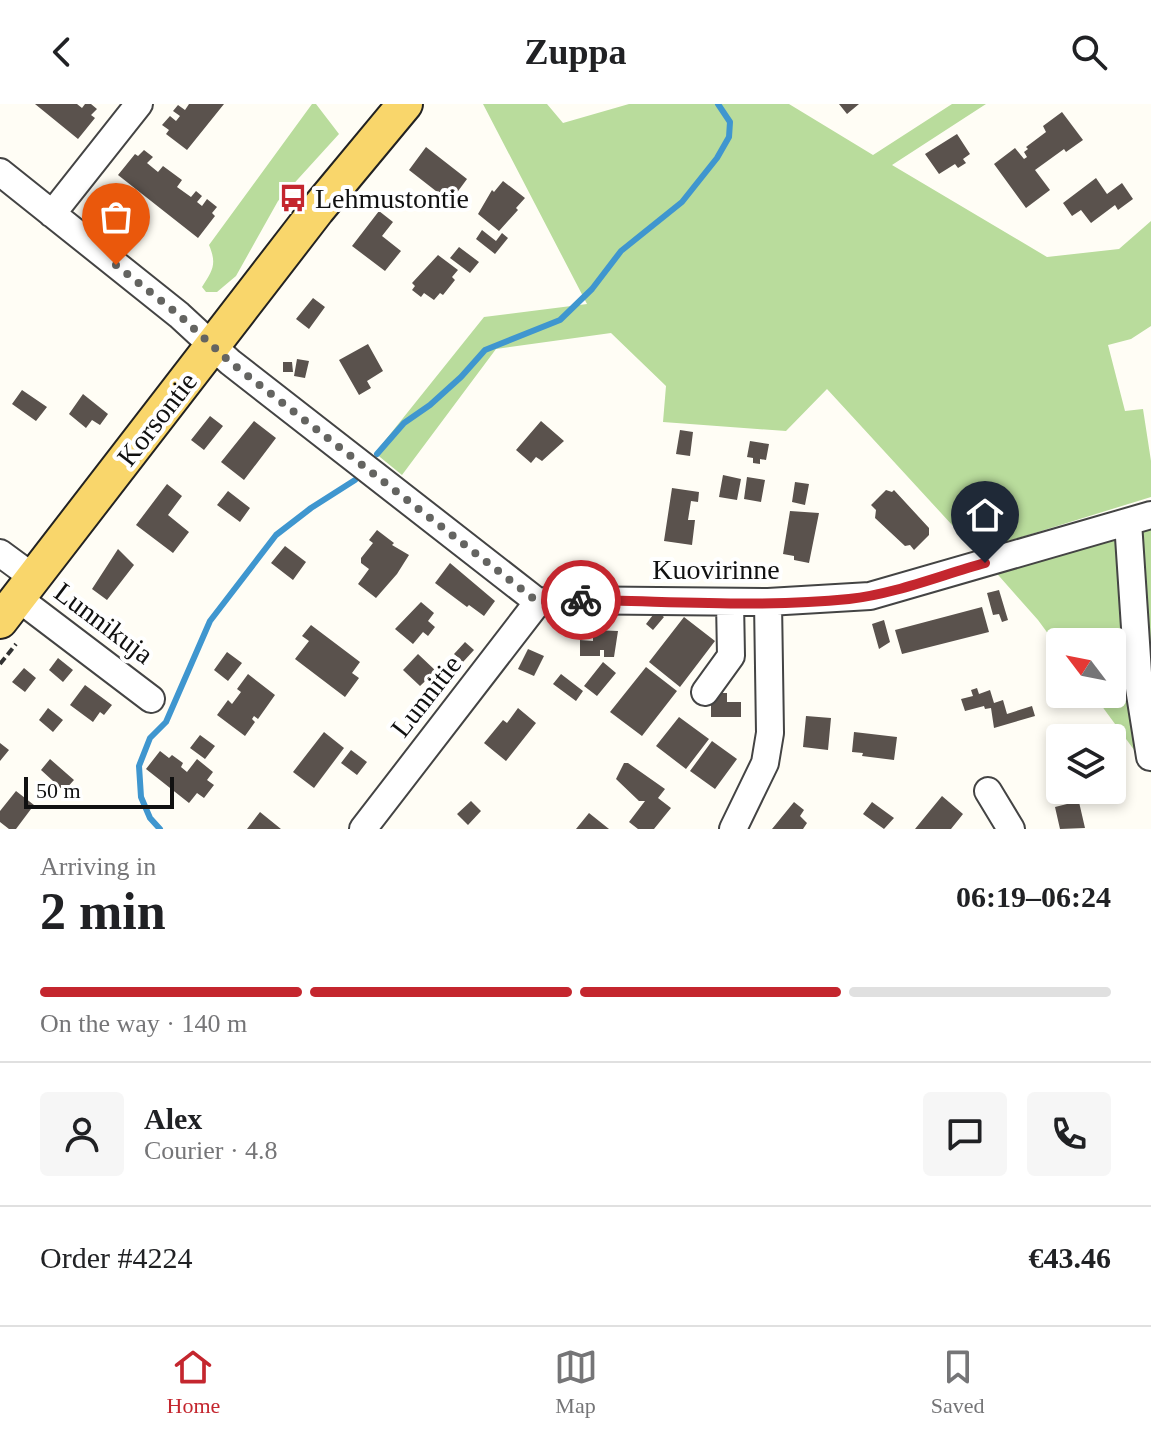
<!DOCTYPE html>
<meta charset="utf-8">
<style>
body{margin:0;font-family:Georgia,serif;background:#f6f6f6;color:#202124;height:100vh;display:flex;flex-direction:column;font-size:30px;white-space:nowrap}
*{box-sizing:border-box;margin:0}
p{font-size:26px;color:#757577}
.icon{flex:none;width:44px;height:44px;fill:none;stroke:currentColor;stroke-width:2;stroke-linecap:round;stroke-linejoin:round}
.map{position:relative;height:725px;overflow:hidden}
.details{display:flex;flex-direction:column;background:#fff;flex:1}
.details>*{flex:none}
.needle{width:52px;rotate:302deg}
.fabs{position:absolute;left:1046px;top:524px;display:grid;gap:16px}
.fabs a{display:grid;place-items:center;width:80px;height:80px;border-radius:8px;background:#fff;box-shadow:0 4px 12px #0003;font-size:40px}
.scale{position:absolute;left:24px;bottom:20px;width:150px;box-sizing:border-box;padding-left:8px;border:4px solid #111;border-top:0;font-size:22px;line-height:28px;white-space:nowrap;color:#111;-webkit-text-stroke:6px #fff;paint-order:stroke}
.pin{position:absolute;display:grid;place-items:center;width:68px;height:68px;color:#fff;margin:-82px -34px;border-radius:50% 50% 50% 0;rotate:-45deg;box-shadow:0 0 8px #0007}
.pin .icon{rotate:45deg}
.courier{position:absolute;display:grid;place-items:center;width:80px;height:80px;margin:-40px;border:6px solid #c4262e;border-radius:50%;background:#fff;color:#222;box-shadow:0 2px 10px #0007}
.summary em{font-style:normal;font-weight:600}
.summary div{display:flex;flex-direction:column-reverse}
.summary{display:flex;align-items:center;justify-content:space-between;height:136px;padding:0 40px}
h1{font-size:52px;font-weight:600;line-height:60px}
.bar{display:grid;grid-template-columns:repeat(4,1fr);gap:12px 8px;align-content:center;height:96px;padding:0 40px}
.bar i{height:10px;border-radius:6px;background:#e0e0e0}
.bar .current{background:#c4262e}
.bar p{grid-column:span 4}
.line{display:flex;align-items:center;gap:20px;padding:0 40px;border-top:2px solid #e0e0e0}
.line div{flex:1}
.round{display:grid;place-items:center;flex:none;width:84px;height:84px;border-radius:8px;background:#f6f6f6}
header{display:flex;justify-content:space-between;align-items:center;height:104px;padding:0 40px;background:#fff;font-size:36px;font-weight:600}
.dock{display:flex;justify-content:space-around;align-items:center;height:112px;border-top:2px solid #e0e0e0;background:#fff;font-size:22px;color:#757577}
.dock a{display:grid;justify-items:center;gap:4px}
.dock .current{color:#c4262e}
.map>svg:first-child{display:block}
.forest{fill:#b9dc9c}
.lines{fill:none;stroke-linecap:round;stroke-linejoin:round}
.stream{stroke:#3f96cf;stroke-width:6}
.building{fill:#5a524d}
.minor-casing{stroke:#444;stroke-width:30}
.major-casing{stroke:#222;stroke-width:38}
.path{stroke:#333;stroke-width:4;stroke-dasharray:8 4;stroke-linecap:butt}
.minor{stroke:#fff;stroke-width:26}
.major{stroke:#f9d66b;stroke-width:34}
.done{stroke:#646461;stroke-width:8;stroke-dasharray:0 14.4}
.route{stroke:#c4262e;stroke-width:10}
.labels{text-anchor:middle;dominant-baseline:central;stroke-width:8;stroke-linejoin:round;paint-order:stroke}
.poi-label{font-size:28px;fill:#111;stroke:#fff;text-anchor:start}
.street-label{font-size:28px;fill:#111;stroke:#fff}
</style>
<header><svg class="icon" aria-label="back" viewBox="0 0 24 24"><path d="M15 5l-7 7 7 7"/></svg>Zuppa<svg class="icon" aria-label="search" viewBox="0 0 24 24"><circle cx="10" cy="10" r="6"/><path d="M15 15l6 6"/></svg></header>
<div class="map">
<svg width="1151" height="725" viewBox="0 0 1151 725">
<rect width="100%" height="100%" fill="#fffdf5"/>
<path class="forest" d="M312,0H316L339,30L278,97L236,172L217,188H206L202,183C213,166 217,160 209,141Z
M483,0H547L563,19L629,0H789L873,51L952,0H986L892,61L1047,153L1119,145L1151,117V222L1131,235L1108,241L1125,307L1143,305L1151,357V393L976,447L827,285L786,327L663,318L666,282L611,229L496,245L402,371L375,349L484,213L587,200Z
M1151,420V669L1093,590H1112V538H1060V546L1038,516L992,464Z"/>
<g class="lines">
<path class="stream" d="M377,350L404,319L430,301L461,273L485,246L560,216L592,185L621,147L682,98L717,54L729,33L730,18L718,0
M160,725L150,714L141,693L139,662L150,634L166,618L210,517L276,431L311,404L355,376"/>
</g>
<path class="building" d="M35,0H77L82,4L85,0H91L97,5L91,11L95,14L78,35Z
M189,0H224L187,46L166,30L169,26L162,21L170,12L176,17L180,12L173,7L178,1L185,6Z
M839,0H859L847,10Z
M1062,8L1083,36L1066,48L1064,45L1035,66L1050,86L1026,104L994,60L1015,44L1024,55L1027,53L1024,48L1028,45L1026,43L1046,28L1043,22Z
M957,30L970,50L963,55L966,59L958,64L955,60L939,70L925,50Z
M426,43L467,75L450,98L409,66Z
M144,46L153,53L147,59L158,68L163,62L182,76L177,83L191,93L196,87L202,92L197,98L202,102L207,95L217,103L212,109L215,112L198,134L118,71L135,50L138,52Z
M1096,74L1107,90L1122,79L1133,95L1118,106L1115,101L1091,119L1081,106L1072,112L1063,99Z
M503,77L525,94L516,104L518,106L499,127L478,110L492,86L494,88Z
M379,107L393,118L382,132L401,147L385,167L352,142Z
M482,126L496,137L502,129L508,134L495,150L476,135Z
M459,143L479,158L470,169L450,154Z
M438,151L458,166L452,173L455,176L443,191L440,189L434,196L424,189L421,193L412,186L415,182L412,179Z
M313,194L325,203L309,225L296,215Z
M368,240L383,267L367,277L371,284L359,291L339,256Z
M297,255L309,257L305,274L294,272Z
M283,258H292L293,268H283Z
M22,286L47,303L36,317L12,300Z
M83,290L108,310L100,321L92,316L86,324L69,310Z
M210,312L223,322L204,346L191,336Z
M254,317L276,334L244,376L221,358Z
M541,317L564,337L542,357L536,353L531,359L516,346Z
M680,326L693,328L690,352L676,350Z
M750,337L769,340L766,356L760,355V360L753,359V354L747,353Z
M723,371L741,375L737,396L719,393Z
M747,373L765,376L761,398L744,395Z
M795,378L809,380L805,401L792,398Z
M167,380L182,392L168,411L189,428L173,449L136,421Z
M672,384L699,388L698,398L691,397L688,416H695L692,441L664,437Z
M886,386L892,388L894,386L929,424V431L914,446L910,441L905,442L875,414L876,406L871,401Z
M228,387L250,404L240,418L217,401Z
M790,407L819,409L809,459L794,456V452L783,450Z
M377,426L394,439L392,441L409,451L397,470L376,494L358,480L369,465L361,459V454L373,439L369,436Z
M285,442L306,458L293,476L271,459Z
M118,445L134,461L107,496L92,485Z
M450,459L495,497L484,512L469,501L467,503L435,479Z
M999,486L1008,516L1002,518L999,510L993,511L987,489Z
M421,498L434,509L428,517L435,523L428,532L423,528L413,540L395,525Z
M982,503L989,528L902,550L895,526Z
M656,507L664,513L653,526L646,520Z
M99,508L114,519L118,515L124,520L113,534L91,518Z
M684,513L715,537L680,583L649,558Z
M884,516L890,538L879,545L872,520Z
M311,521L360,558L352,569L359,574L345,593L295,555L309,537L302,532Z
M593,526L618,527L614,553H604V546H600V552H580V536L593,537Z
M465,538L474,546L463,558L454,550Z
M528,545L544,552L534,572L518,565Z
M227,548L242,559L228,577L214,566Z
M418,550L436,567L420,582L403,566Z
M58,554L73,566L63,578L49,566Z
M603,558L616,569L597,592L584,582Z
M646,563L677,587L642,632L610,608Z
M24,564L36,574L25,588L12,578Z
M248,570L275,591L258,615L254,612L252,615L255,618L245,632L217,611L228,596L232,600L241,588L237,585Z
M561,570L583,587L576,597L553,580Z
M85,581L112,601L104,611L100,608L93,618L70,601Z
M977,584L979,590L990,586L994,599L1003,596L1007,610L1032,602L1035,612L994,624L991,604L985,605L984,602L965,607L961,595L973,592L971,586Z
M711,589H727V598H741V613H711Z
M48,604L63,616L53,628L39,616Z
M518,604L536,619L506,657L484,639L503,616L507,619Z
M806,612L831,614L828,646L803,643Z
M679,613L709,635L686,665L656,642Z
M324,628L344,644L314,684L293,668Z
M854,628L897,633L894,656L862,652L863,649L852,648Z
M200,631L215,642L205,655L190,644Z
M712,637L737,655L715,685L690,667Z
M0,639L9,646L0,657Z
M351,646L367,658L357,671L341,659Z
M160,647L169,654L172,651L183,659L181,663L187,668L197,655L213,668L207,676L214,681L204,694L197,689L189,699L146,665Z
M50,655L74,676L64,687L41,666Z
M624,659H628L665,685L658,694L671,704L654,725H638L629,718L645,697H639L616,675Z
M1063,686H1080L1083,697L1079,698L1085,724L1060,725L1055,703L1067,700Z
M16,687L34,701L16,725H9L0,718V707Z
M942,692L963,710L951,725H915Z
M471,697L481,707L468,721L457,710Z
M794,698L804,706L800,712L807,719L803,725H772Z
M872,698L894,714L884,725L863,710Z
M260,708L281,725H247Z
M589,709L609,725H576Z"/>
<g class="lines">
<defs>
<path id="minor" d="M0,68L179,211L230,258L538,498L552,496L768,498L870,492L1151,411
M52,110L139,0
M1128,418L1139,584L1150,653
M0,449L34,474
M18,494L151,595
M705,588L731,552L730,498
M988,687L1011,725
M363,725L538,498
M733,725L765,659L770,629L768,498"/>
<path id="major" d="M0,517L317,106L405,0"/>
</defs>
<use href="#minor" class="minor-casing"/>
<use href="#major" class="major-casing"/>
<path class="path" d="M0,560L16,540"/>
<use href="#minor" class="minor"/>
<use href="#major" class="major"/>
</g>
<g class="lines">
<path class="done" d="M116,161L179,211L230,258L538,498L581,496"/>
<path class="route" d="M581,496C670,497 761,504 849,495C895,490 941,471 985,459"/>
</g>
<defs>
<symbol id="bus-bare" viewBox="-9 -9 18 18"><path d="M-5-6H5V4H4V6H2V4H-2V6H-4V4H-5ZM-3.5-4V0h7V-4ZM-3.5 1.2v1.5H-2V1.2ZM2 1.2v1.5H3.5V1.2Z" fill="#c4262e" stroke="#fff" stroke-width="2.5" paint-order="stroke"/></symbol>
</defs>
<g fill-rule="evenodd">
<use href="#bus-bare" x="273" y="74" width="40" height="40"/>
</g>
<g class="labels">
<g class="poi-label">
<text x="315" y="94">Lehmustontie</text>
</g>
<g class="street-label">
<text transform="translate(157 315) rotate(-52)">Korsontie</text>
<text x="716" y="465">Kuovirinne</text>
<text transform="translate(104 519) rotate(37)">Lunnikuja</text>
<text transform="translate(426 592) rotate(-52)">Lunnitie</text>
</g>
</g>
</svg>
<div class="fabs">
<a><svg class="needle" viewBox="-14 -14 28 28"><path d="M0-13l5 13h-10z" fill="#e53935"/><path d="M0 13l5-13h-10z" fill="#757577"/></svg></a>
<a><svg class="icon" aria-label="layers" viewBox="0 0 24 24"><path d="M12 4l9 5-9 5-9-5zM3 14l9 5 9-5"/></svg></a>
</div>
<div class="scale">50 m</div>
<div class="pin" style="left:116px;top:161px;background:#ea580c"><svg class="icon" aria-label="bag" viewBox="0 0 24 24"><path d="M5 8h14l-1 12H6zM9 8a3 3 0 0 1 6 0"/></svg></div>
<div class="pin" style="left:985px;top:459px;background:#1f2937"><svg class="icon" aria-label="home" viewBox="0 0 24 24"><path d="M3 11l9-7 9 7M6 9v11h12V9"/></svg></div>
<div class="courier" style="left:581px;top:496px"><svg class="icon" aria-label="bike" viewBox="0 0 24 24"><circle cx="6" cy="16" r="4"/><circle cx="18" cy="16" r="4"/><path d="M6 16l4-8h5l3 8M10 8l3 8H6M13 5h3"/></svg></div>
</div>
<section class="details">
<div class="summary"><div><h1>2 min</h1><p>Arriving in</p></div><em>06:19–06:24</em></div>
<div class="bar"><i class="current"></i><i class="current"></i><i class="current"></i><i></i><p>On the way · 140 m</p></div>
<div class="line" style="height:144px"><a class="round"><svg class="icon" aria-label="person" viewBox="0 0 24 24"><circle cx="12" cy="8" r="4"/><path d="M4 21q1-7 8-7t8 7"/></svg></a><div><b>Alex</b><p>Courier · 4.8</p></div><a class="round"><svg class="icon" aria-label="chat" viewBox="0 0 24 24"><path d="M4 5h16v11H9l-5 4z"/></svg></a><a class="round"><svg class="icon" aria-label="phone" viewBox="0 0 24 24"><path d="M5 4h4l2 5-3 2q2 4 5 5l2-3 5 2v4C11 20 4 13 5 4z"/></svg></a></div>
<div class="line" style="height:104px"><div>Order #4224</div><b>€43.46</b></div>
</section>
<nav class="dock">
<a class="current"><svg class="icon" aria-label="home" viewBox="0 0 24 24"><path d="M3 11l9-7 9 7M6 9v11h12V9"/></svg>Home</a>
<a><svg class="icon" aria-label="map" viewBox="0 0 24 24"><path d="M3 6l6-2 6 2 6-2v14l-6 2-6-2-6 2zM9 4v14M15 6v14"/></svg>Map</a>
<a><svg class="icon" aria-label="saved" viewBox="0 0 24 24"><path d="M7 4h10v16l-5-4-5 4z"/></svg>Saved</a>
</nav>
